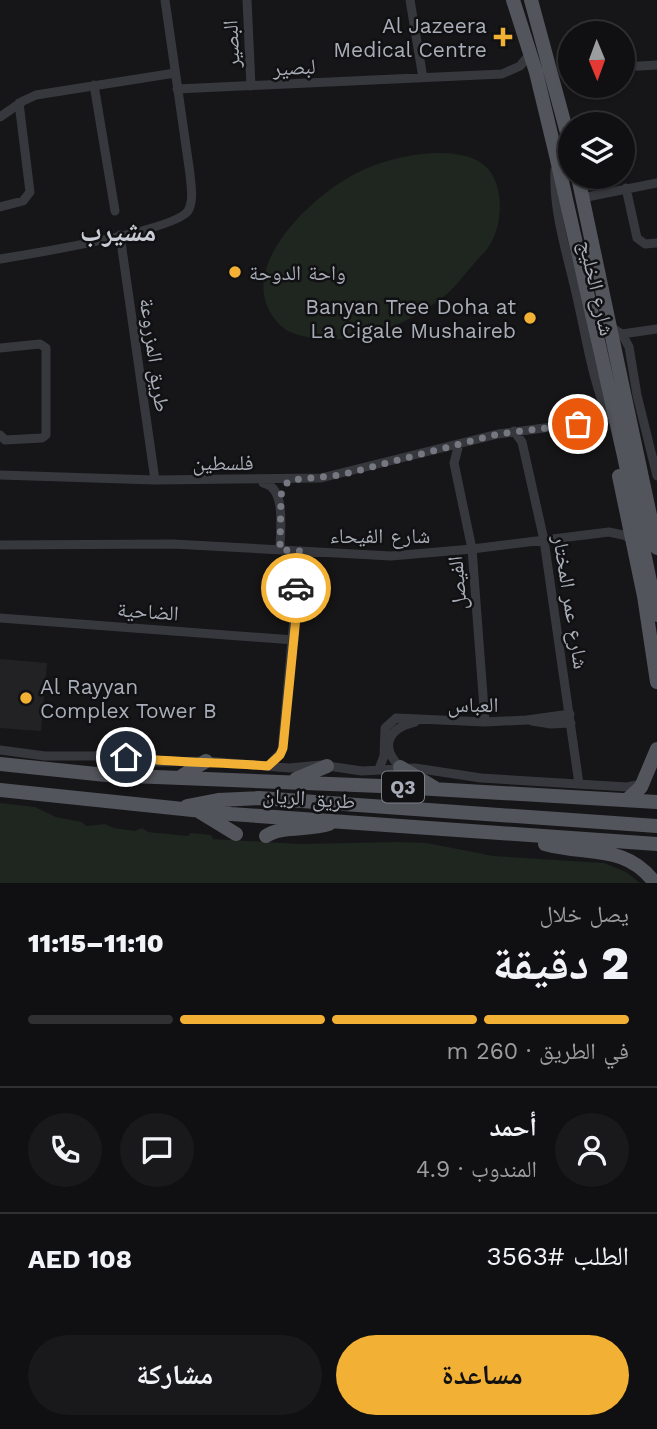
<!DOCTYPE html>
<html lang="ar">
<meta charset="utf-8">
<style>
body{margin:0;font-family:"Work Sans","Noto Naskh Arabic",sans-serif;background:#19191b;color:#f1f3f6;direction:rtl;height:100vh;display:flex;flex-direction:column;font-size:26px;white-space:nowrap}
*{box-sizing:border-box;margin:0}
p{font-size:23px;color:#9c9d9f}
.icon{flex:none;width:38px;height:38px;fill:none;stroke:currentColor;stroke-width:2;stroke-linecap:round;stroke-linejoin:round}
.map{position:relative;height:883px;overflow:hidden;direction:ltr}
.details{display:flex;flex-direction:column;background:#101012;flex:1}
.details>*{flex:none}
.needle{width:46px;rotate:179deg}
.tools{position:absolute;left:558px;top:21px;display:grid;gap:14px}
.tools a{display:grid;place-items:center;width:77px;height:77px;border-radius:50%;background:#101012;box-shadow:0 2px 5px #0004,0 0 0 2px #303032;font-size:35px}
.pin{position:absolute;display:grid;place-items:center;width:60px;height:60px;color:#fff;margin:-30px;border:4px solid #fff;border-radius:50%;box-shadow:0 2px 7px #0007}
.courier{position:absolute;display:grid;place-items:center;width:70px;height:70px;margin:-35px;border:5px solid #f2b134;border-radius:50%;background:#fff;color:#222;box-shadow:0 2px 9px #0007}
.headline em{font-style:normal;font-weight:800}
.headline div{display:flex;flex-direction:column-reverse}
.headline{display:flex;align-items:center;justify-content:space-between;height:119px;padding:0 28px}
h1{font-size:46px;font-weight:800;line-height:52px}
.bar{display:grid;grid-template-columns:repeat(4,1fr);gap:10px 7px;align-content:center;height:84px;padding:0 28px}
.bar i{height:9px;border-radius:5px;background:#303032}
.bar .current{background:#f2b134}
.bar p{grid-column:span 4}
.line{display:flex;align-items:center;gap:18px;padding:0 28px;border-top:2px solid #303032}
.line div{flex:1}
.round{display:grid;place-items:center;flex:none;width:74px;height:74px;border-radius:37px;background:#19191b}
.primary-button{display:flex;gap:14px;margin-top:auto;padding:14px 28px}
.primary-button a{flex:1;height:80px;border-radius:42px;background:#f2b134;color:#111;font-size:28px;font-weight:800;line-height:80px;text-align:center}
.primary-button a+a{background:#19191b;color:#f1f3f6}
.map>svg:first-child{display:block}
.built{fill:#222225}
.green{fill:#1e261f}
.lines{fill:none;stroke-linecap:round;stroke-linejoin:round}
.minor{stroke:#37383d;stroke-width:9}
.primary{stroke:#53555c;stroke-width:14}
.done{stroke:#757880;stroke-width:7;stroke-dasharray:0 12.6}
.route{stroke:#f2b134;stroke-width:9}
.poi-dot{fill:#f2b134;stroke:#111113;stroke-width:2.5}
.labels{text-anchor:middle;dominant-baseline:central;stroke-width:5;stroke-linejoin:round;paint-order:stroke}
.shield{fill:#111113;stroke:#7b7e86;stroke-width:2}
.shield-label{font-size:19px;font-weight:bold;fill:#a8adb8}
.poi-label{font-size:21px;fill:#a8adb8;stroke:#111113;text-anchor:end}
.street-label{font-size:21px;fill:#a8adb8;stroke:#111113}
.district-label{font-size:28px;font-weight:bold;fill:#c9ccd4;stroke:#111113}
</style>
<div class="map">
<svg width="657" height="883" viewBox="0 0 657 883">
<rect width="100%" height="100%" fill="#161618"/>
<path class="built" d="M0,659L47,663L41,731L0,728Z"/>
<path class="green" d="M434,153C451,153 472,154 485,166C504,182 503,221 492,241C488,250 478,258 472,266C464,275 456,286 447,294C413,322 364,343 320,339C306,337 290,335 280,325C229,274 308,199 353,175C379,161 405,155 434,153Z
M0,803L35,807L56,817L82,822L86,826L105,824L114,828L135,831L142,828L148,832L188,836L190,833L211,835L213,839L300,844L398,842L427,843L493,856L604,863L626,872L640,883H0Z"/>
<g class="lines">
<path class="minor" d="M247,0L251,86
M410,0L423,78
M623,67L657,65
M94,85L115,211
M177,89L502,74L520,66L530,54
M0,117L23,101L36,95L175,73
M555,170C553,212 567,253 576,293C586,335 592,380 609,419
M626,188L637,238L645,244L657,243
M582,198L657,183
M0,207L23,201L30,192L19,103
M120,235L155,480
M0,259C30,254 174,231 188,211C194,201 191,186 190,174L165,0
M609,326L622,334L629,347L637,395L657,476
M622,334L657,329
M0,348L40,344L46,348V435L42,438L5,440L0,435
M514,431L522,442L544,540L579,784
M459,444L454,463L472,549L485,722
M0,475L155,480L321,478L498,434L590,422L607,415
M263,483C287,487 280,531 280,549
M0,545L173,544L391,556L472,549L609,532L623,535L632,539
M299,603L309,552
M0,618L294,640
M532,721L551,724L571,723
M0,750L45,756H111L159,762L206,761L289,768L321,765L362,771L415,768L481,778L627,787L642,784
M268,766L282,751L300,551
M400,767C379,746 389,728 415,722
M379,769L384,756L385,728L396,718L485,722L527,720L570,714"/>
<path class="primary" d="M513,0L536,72L556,155L624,456L657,615
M531,0L570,144
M578,177L657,548
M619,476L644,596L657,682
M0,764L106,775L381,786L657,802
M400,767L435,788
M182,776L206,761
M296,779L327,766
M0,790L231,814L657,844
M627,800L641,787L657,749
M187,806L218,800L259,798L657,826
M200,812L236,834
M266,836C282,825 309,831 329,824
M545,844C587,856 625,843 655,883"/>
</g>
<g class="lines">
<path class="done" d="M296,588L300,551L280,550L281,495L284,486L290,480L341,475L498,434L578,424"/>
<path class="route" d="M126,757C173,763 220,762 268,766L280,755L283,748L296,617V588"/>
</g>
<g class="poi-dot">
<path d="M499.5 26.5h7v7h7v7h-7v7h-7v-7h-7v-7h7z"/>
<circle cx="235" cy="272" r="7"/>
<circle cx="530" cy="318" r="7"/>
<circle cx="26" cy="698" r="7"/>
</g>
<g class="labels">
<rect class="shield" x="382" y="771.5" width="42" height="31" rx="5"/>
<g class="shield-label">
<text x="403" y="787">Q3</text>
</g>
<g class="poi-label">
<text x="487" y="25">Al Jazeera<tspan x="487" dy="24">Medical Centre</tspan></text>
<text x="249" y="272" text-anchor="start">واحة الدوحة</text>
<text x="516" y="306">Banyan Tree Doha at<tspan x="516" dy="24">La Cigale Mushaireb</tspan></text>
<text x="40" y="686" text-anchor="start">Al Rayyan<tspan x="40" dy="24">Complex Tower B</tspan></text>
</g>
<g class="street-label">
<text transform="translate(231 44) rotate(-93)">البصير</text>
<text transform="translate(294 67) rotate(-3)">لبصير</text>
<text transform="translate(597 288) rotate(77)">شارع الخليج</text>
<text transform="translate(155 355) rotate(82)">طريق المزروعة</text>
<text x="223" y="462">فلسطين</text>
<text x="380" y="535">شارع الفيحاء</text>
<text transform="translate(457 583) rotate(-95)">الفيصل</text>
<text transform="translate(571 602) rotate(81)">شارع عمر المختار</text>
<text transform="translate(148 611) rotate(4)">الضاحية</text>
<text x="473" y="704">العباس</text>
<text transform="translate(309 798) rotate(4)">طريق الريان</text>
</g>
<g class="district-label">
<text x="118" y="231">مشيرب</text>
</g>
</g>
</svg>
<div class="tools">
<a><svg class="needle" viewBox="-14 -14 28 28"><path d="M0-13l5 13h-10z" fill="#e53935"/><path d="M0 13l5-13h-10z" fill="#9c9d9f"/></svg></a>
<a><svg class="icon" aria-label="layers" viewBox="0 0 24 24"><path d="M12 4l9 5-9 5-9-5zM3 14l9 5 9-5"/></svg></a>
</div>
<div class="pin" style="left:578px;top:424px;background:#ea580c"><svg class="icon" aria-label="bag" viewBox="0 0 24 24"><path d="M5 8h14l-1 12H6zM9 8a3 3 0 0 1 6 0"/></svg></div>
<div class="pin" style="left:126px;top:757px;background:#1f2937"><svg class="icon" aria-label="home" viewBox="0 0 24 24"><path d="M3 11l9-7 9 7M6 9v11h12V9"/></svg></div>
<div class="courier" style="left:296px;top:588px"><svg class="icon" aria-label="car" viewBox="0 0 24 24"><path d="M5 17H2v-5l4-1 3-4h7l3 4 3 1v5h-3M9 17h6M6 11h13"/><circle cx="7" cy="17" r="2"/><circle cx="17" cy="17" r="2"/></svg></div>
</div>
<section class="details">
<div class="headline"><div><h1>2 دقيقة</h1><p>يصل خلال</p></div><em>11:10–11:15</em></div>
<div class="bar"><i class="current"></i><i class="current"></i><i class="current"></i><i></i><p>في الطريق · 260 m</p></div>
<div class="line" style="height:126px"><a class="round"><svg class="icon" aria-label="person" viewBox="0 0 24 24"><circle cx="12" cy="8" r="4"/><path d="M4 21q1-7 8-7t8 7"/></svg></a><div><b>أحمد</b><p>المندوب · 4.9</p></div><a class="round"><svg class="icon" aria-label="chat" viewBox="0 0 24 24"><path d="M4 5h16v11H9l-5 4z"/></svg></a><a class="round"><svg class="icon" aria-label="phone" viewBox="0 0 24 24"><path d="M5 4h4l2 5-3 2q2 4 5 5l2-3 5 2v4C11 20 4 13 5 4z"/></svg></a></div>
<div class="line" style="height:91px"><div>الطلب #3563</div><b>AED 108</b></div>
<div class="primary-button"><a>مساعدة</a><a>مشاركة</a></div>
</section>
